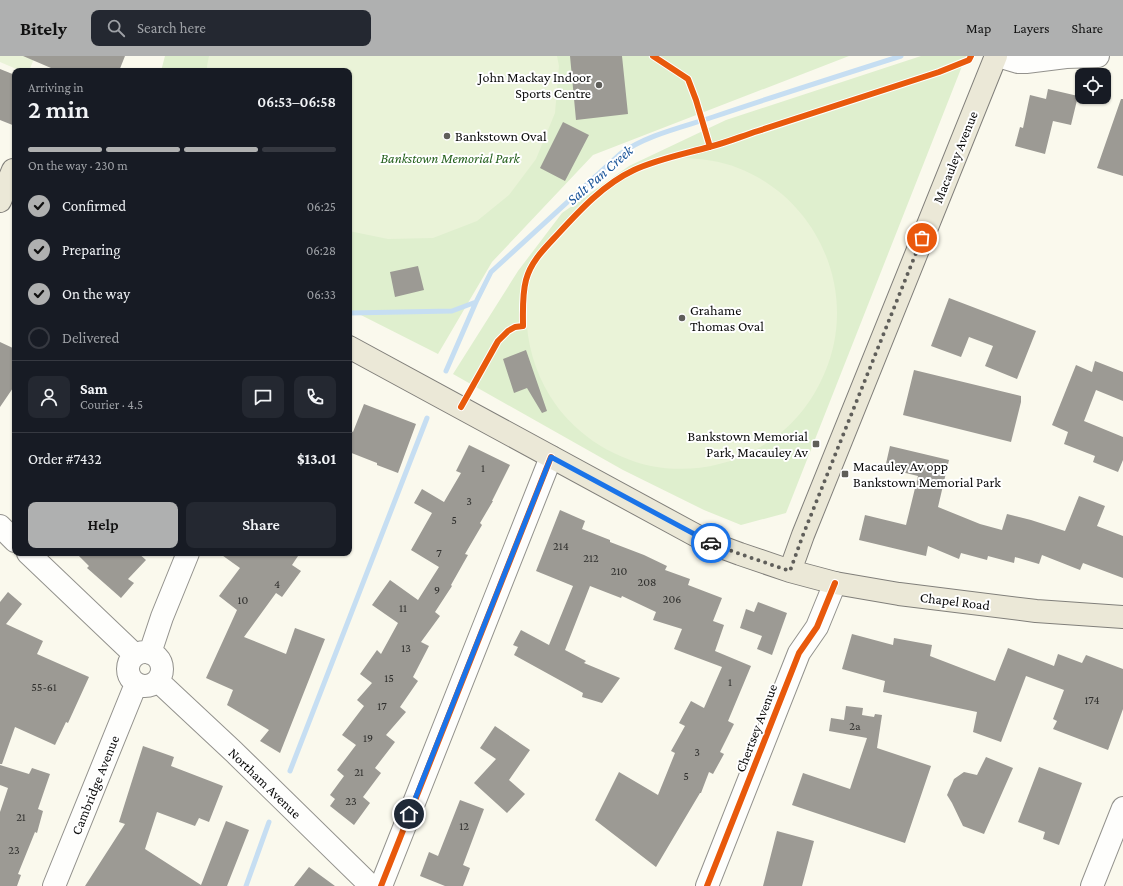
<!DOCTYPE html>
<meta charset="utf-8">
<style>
body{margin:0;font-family:"Crimson Pro",serif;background:#242831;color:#f1f3f6;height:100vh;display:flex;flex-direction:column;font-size:15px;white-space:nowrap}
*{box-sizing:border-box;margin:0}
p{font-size:13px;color:#9ea1a6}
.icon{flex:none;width:22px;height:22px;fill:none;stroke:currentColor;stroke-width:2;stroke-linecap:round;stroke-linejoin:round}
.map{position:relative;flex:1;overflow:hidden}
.drawer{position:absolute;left:12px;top:12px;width:340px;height:488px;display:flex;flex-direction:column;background:#171b24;border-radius:8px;box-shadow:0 1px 3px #0004}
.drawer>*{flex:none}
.fabs{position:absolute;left:1075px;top:12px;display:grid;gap:8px}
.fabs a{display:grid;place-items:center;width:36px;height:36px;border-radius:8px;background:#171b24;box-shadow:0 1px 3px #0004;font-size:20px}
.pin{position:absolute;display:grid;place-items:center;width:34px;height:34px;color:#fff;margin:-17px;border:2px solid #fff;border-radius:50%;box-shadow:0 1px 4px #0007}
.courier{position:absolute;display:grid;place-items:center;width:40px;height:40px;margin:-20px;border:3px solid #1a73e8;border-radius:50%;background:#fff;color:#222;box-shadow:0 1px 5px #0007}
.overview em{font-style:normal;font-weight:600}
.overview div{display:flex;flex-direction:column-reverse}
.overview{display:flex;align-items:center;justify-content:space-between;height:68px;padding:0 16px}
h1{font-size:26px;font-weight:600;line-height:30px}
.bar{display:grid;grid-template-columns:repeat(4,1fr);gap:6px 4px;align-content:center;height:48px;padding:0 16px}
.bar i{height:5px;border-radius:3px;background:#363941}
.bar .current{background:#afb0b0}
.bar p{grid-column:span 4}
.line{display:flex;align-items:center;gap:10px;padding:0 16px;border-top:1px solid #363941}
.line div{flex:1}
.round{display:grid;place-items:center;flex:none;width:42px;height:42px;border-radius:8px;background:#242831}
ol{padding:0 16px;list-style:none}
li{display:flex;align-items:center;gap:12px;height:44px}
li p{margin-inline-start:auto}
li .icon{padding:4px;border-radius:50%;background:#afb0b0;color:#111;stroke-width:4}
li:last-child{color:#9ea1a6}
li i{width:22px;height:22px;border:2px solid #363941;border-radius:50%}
.primary-button{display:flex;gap:8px;margin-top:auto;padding:8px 16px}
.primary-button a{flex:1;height:46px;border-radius:8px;background:#afb0b0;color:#111;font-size:16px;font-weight:600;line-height:46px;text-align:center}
.primary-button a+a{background:#242831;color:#f1f3f6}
header{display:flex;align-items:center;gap:24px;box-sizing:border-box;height:56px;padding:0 20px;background:#afb0b0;color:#111}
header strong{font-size:19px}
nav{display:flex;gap:22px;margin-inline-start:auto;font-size:14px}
.search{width:280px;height:36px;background:#242831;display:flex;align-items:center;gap:10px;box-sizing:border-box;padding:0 14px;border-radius:8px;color:#9ea1a6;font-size:15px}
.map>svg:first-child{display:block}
.green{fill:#dfefce}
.pitch{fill:#eaf3d8}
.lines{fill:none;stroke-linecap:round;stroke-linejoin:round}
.stream{stroke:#c6def2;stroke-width:5}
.building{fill:#9c9a94}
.minor-casing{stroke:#93928d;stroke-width:24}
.major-casing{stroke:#807f7a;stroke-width:24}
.minor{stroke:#fefefc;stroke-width:22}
.major{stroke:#ebe8d7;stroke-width:22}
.cycleway-casing{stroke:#fff;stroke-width:8}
.cycleway{stroke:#e8590c;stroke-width:6}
.done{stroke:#5f5e5a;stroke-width:4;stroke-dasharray:0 7.2}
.route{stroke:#1a73e8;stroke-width:5}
.poi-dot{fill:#5f5e5a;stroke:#fff;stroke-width:1.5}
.labels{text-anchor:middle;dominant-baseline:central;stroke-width:4;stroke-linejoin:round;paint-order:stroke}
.number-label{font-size:12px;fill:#2f2f2d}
.poi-label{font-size:14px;fill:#0b0b0b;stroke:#fff;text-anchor:start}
.street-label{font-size:14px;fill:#0b0b0b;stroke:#fff}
.park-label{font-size:14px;font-style:italic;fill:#24601d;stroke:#fff}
.water-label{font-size:15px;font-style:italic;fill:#185398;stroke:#fff}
</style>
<header>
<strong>Bitely</strong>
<div class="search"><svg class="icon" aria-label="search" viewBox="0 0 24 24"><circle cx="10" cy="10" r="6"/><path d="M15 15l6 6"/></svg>Search here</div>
<nav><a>Map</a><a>Layers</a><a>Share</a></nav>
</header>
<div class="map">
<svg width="1123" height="830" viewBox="0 0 1123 830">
<rect width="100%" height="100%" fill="#faf9ed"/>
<path class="green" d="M165,0H849L593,99L492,206L438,298L349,253V15H161Z
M921,0H966L786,457L741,469L704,454L623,414L453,318L518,215L562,157L629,110L726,64Z"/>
<path class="pitch" d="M0,0H35L29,15H21L0,6Z
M209,0H557L559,10L555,57L536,103L509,139L477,165L433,182L388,183L349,175V15H207V10Z
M685,102C703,103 721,105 738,112C818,143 859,236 825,316C811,350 787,377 755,394C724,411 687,417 651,410C610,401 572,376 550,340C531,309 523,273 528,238C529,230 530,221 533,214C539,199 553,187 564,176C598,140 633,108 685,102Z"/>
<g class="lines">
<path class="stream" d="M350,257L452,255L476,246
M446,315L476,246L491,216L620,98C646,79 683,71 713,61C775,40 838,20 901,0
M290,715L427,362
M246,830L269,766"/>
</g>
<path class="building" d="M23,0H125L119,15H58Z
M570,0H622L628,58L576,64Z
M0,13L15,19V70L0,64Z
M1048,33L1078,40L1071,69L1053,65L1045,98L1015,90L1020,71L1023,72L1030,39L1046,43Z
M1121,43H1123V120L1097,112Z
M563,66L589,79L565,125L540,112Z
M418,210L424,234L395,241L390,216Z
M949,242L1036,275L1017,323L985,310L993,290L969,281L961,301L931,290Z
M0,286L15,293V329L0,351Z
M526,294L547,355L542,357L527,332L514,337L503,303Z
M1095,305L1123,316V345L1096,334L1084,365L1123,381V404L1118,416L1093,406L1095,400L1064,388L1068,376L1052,369L1076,309L1092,316Z
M914,314L1021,340V346L1011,386L903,359Z
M364,348L416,368L398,417L377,409V407L349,396V374L353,376Z
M469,389L510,409L492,445H493L480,467L482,469L465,498L468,499L451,529L452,530L435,556L440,560L421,586L429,590L413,621L418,625L400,651L406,656L386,679L395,686L375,712L381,717L363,741L370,747L354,769L330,750L335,743L330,739L344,720L337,714L356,689L342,679L364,650L357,644L372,627L360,618L377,594L381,598L398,567L372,549L390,524L418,544L439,511L411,494L432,457L414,447L422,433L444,446L461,417L456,415Z
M890,390L949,404L938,451L980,468L1002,474L1007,458L1031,464L1065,475L1079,440L1105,450L1097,470L1123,480V522L1083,507L1080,514L1042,499L1039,508L1015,501L1014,507L988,500L987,504L961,497L959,503L928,490L926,500L859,484L865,459L906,469L918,420L885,412Z
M560,454L585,465L582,473L610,484V486L644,499L667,510L665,514L690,523L688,529L722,542L713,565L724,569L715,595L751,610L728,665L734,668L720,696L724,698L713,718L709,716L701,737H700L656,811L595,764L619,716L658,739L675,697L671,695L685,670L679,667L691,645L704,652L722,611L674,593L682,573L653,564L656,556L622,540L621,542L590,530L565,594L586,605L584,607L620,622L602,647L582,641L583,637L514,599L518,591L513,589L521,574L549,589L573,530L536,515Z
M76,497H138L146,504L128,523L134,527L121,542L87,512L89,510Z
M219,497H300L292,509L301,515L282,541L276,537L244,581L286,598L295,572L325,583L280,697L260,685L269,674L227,649L233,634L206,622L237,554L219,540L240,512Z
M8,536L22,548L6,568L43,585L37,598L89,621L68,667L66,666L55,689L15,671L2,708H0V546Z
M758,546L787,557L772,599L757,593L762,580L740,572L746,553L754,556Z
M852,578L893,589L894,582L932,589L930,600L995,625L1008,592L1054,610L1058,598L1082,607L1086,599L1123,613V653L1108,694L1053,673L1057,665L1053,663L1064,634L1026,620L1001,686L973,676L977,656L883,636L885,625L842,613Z
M846,650L863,652L862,659L874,661L875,658L882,659L877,692L931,710L905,787L792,749L803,717L850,733L867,682L829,675L831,662L844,664Z
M495,670L530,694L509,724L525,738L507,757L474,727L496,703L480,692Z
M143,690L174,701L171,710L223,730L209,766L199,762L195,770L157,756L145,793L201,829L226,765L249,774L227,830H85L125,768L119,766Z
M986,701L1013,712L984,778L963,770L952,747L947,739L954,723L964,716L977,719Z
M0,709L29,718L32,712L50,718L38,753L43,755L37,777L35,776L18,818L21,819L17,830H0V756L8,732L0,729Z
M1039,711L1082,727L1059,789L1043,783L1045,776L1018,766Z
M460,744L484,753L463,809L470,812L463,830H445L420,820L429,796L438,800Z
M777,775L814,785L802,830H763Z
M309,811L335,830H294Z"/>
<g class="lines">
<defs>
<path id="minor" d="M998,0L1018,6H1026L1066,1L1098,0
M0,470L15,485
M28,497L135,599
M128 613a17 17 0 1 1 34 0a17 17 0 1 1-34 0Z
M150,597L162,561L188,497
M158,625L234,696L371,830
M54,830L136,628
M381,830L551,401
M707,830L799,597L817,571L835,527
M1092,830L1123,752"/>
<path id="major" d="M0,145L13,114L15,115
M349,291L697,480L713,488L740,498L790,515L835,527L899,538L1036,555L1123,561
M790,515L803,479L996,0"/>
</defs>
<use href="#minor" class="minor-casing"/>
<use href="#major" class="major-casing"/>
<use href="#minor" class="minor"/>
<use href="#major" class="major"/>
<defs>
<path id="cycleway" d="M653,0L688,23L696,44L710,91
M461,351L498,285L508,275L515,271L523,270C523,255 522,239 526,224C531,205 545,192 558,178C580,154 604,128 634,114C658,103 684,98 709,91C726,87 742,80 758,75C819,55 879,35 939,16L969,4L971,0
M381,830L551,401
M707,830L799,597L817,571L835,527"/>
</defs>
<use href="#cycleway" class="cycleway-casing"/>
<use href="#cycleway" class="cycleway"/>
</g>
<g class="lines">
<path class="done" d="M711,487L740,498L790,515L803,479L922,182"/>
<path class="route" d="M409,758L551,401L711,487"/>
</g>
<g class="poi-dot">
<circle cx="599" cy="29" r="4"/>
<circle cx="447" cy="80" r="4"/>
<circle cx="682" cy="262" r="4"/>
<rect x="812" y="384" width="8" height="8" rx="2"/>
<rect x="841" y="414" width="8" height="8" rx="2"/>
</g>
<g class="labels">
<g class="number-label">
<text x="483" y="412">1</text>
<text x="469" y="445">3</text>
<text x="454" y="464">5</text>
<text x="561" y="490">214</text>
<text x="439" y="497">7</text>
<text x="591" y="502">212</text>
<text x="619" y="515">210</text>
<text x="647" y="526">208</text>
<text x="277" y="528">4</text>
<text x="437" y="534">9</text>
<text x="672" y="543">206</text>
<text x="243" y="544">10</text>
<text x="403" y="552">11</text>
<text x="406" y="592">13</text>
<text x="389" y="622">15</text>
<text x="730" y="626">1</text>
<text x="44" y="631">55-61</text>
<text x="1092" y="644">174</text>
<text x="382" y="650">17</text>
<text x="855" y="670">2a</text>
<text x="368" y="682">19</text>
<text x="697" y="696">3</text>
<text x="359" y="716">21</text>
<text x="686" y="720">5</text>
<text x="351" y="745">23</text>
<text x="21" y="761">21</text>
<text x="464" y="770">12</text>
<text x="14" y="794">23</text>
</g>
<g class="poi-label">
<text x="591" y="21" text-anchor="end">John Mackay Indoor<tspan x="591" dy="16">Sports Centre</tspan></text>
<text x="455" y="80">Bankstown Oval</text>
<text x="690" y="254">Grahame<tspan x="690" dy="16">Thomas Oval</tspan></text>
<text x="808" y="380" text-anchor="end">Bankstown Memorial<tspan x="808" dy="16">Park, Macauley Av</tspan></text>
<text x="853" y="410">Macauley Av opp<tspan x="853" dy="16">Bankstown Memorial Park</tspan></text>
</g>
<g class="street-label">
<text transform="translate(955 101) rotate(-68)">Macauley Avenue</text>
<text transform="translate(955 545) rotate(7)">Chapel Road</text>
<text transform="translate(756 672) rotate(-69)">Chertsey Avenue</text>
<text transform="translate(265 727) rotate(44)">Northam Avenue</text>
<text transform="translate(95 729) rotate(-68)">Cambridge Avenue</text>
</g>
<g class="park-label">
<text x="450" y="102">Bankstown Memorial Park</text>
</g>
<g class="water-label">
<text transform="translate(600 119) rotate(-41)">Salt Pan Creek</text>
</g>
</g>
</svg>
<div class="fabs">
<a><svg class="icon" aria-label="locate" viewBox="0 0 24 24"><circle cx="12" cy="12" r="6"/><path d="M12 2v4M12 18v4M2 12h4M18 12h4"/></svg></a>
</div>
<div class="pin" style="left:922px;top:182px;background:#ea580c"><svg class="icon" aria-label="bag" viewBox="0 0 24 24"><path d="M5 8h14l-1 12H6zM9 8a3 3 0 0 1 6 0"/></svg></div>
<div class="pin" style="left:409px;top:758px;background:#1f2937"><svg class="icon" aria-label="home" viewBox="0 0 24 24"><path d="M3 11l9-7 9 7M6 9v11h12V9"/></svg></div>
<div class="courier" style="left:711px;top:487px"><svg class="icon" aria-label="car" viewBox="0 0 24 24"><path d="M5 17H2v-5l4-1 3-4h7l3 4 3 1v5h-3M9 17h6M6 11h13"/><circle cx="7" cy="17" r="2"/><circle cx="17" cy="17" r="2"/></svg></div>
<section class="drawer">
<div class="overview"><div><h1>2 min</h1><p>Arriving in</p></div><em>06:53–06:58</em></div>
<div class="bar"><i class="current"></i><i class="current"></i><i class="current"></i><i></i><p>On the way · 230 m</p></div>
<ol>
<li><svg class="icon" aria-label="check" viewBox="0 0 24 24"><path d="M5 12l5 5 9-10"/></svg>Confirmed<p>06:25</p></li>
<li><svg class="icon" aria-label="check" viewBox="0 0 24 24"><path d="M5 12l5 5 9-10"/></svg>Preparing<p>06:28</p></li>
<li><svg class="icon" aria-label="check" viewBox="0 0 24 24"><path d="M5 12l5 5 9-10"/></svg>On the way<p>06:33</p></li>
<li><i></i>Delivered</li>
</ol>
<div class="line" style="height:72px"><a class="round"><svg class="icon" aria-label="person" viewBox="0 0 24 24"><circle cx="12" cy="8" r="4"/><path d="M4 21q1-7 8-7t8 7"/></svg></a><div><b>Sam</b><p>Courier · 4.5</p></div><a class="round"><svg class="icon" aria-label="chat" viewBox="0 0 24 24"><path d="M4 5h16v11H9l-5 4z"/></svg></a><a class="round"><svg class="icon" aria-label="phone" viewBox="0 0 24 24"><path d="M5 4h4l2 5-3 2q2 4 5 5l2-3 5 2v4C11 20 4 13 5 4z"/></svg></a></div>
<div class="line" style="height:52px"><div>Order #7432</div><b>$13.01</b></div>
<div class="primary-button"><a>Help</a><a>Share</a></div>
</section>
</div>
